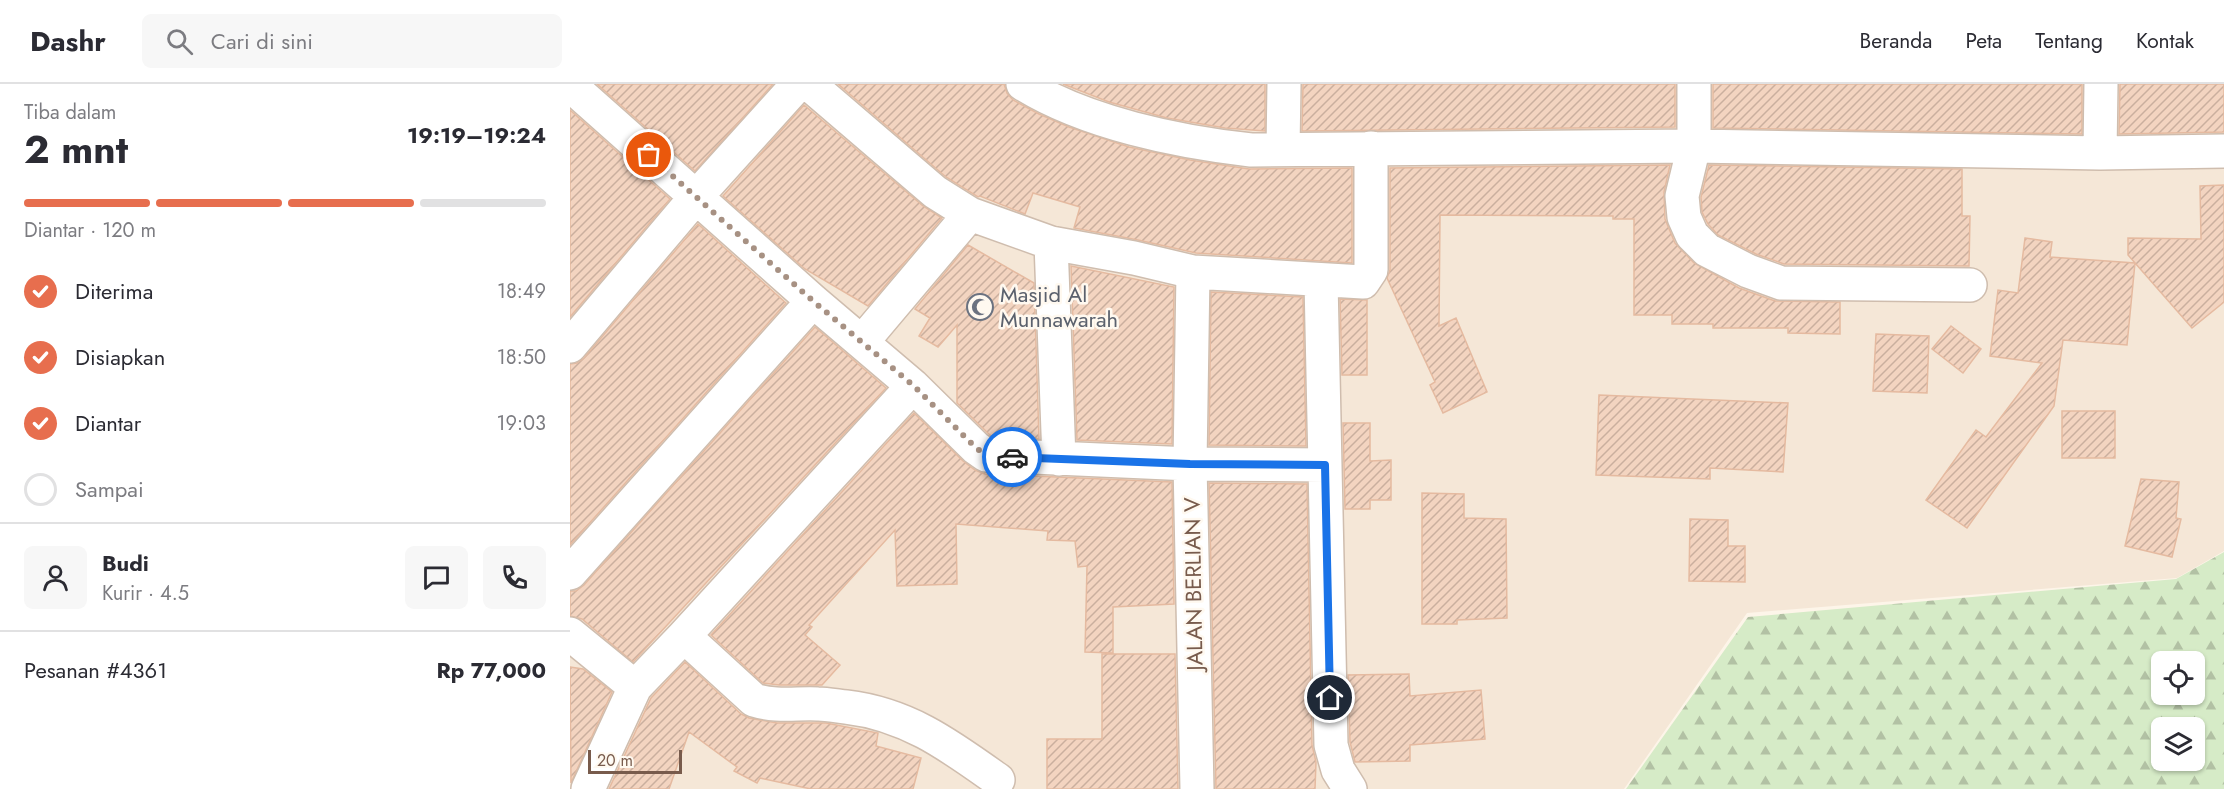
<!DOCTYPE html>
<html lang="id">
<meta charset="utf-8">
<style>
body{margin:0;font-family:Jost,sans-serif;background:#f7f7f7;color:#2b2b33;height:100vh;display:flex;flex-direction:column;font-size:22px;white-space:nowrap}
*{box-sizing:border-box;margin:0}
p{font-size:20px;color:#7c7c81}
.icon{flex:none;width:33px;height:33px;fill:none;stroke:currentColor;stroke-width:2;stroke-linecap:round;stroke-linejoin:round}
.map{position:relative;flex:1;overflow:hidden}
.panel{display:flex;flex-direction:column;background:#fff;width:570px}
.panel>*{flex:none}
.fabs{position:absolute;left:1581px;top:567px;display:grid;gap:12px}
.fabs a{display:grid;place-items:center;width:54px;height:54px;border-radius:9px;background:#fff;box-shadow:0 2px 4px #0004;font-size:30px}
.scale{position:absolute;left:18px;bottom:15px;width:94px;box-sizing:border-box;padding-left:6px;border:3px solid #785b4c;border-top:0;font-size:16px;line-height:21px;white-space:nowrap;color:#785b4c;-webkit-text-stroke:4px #fff9f0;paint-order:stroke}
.pin{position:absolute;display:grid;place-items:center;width:51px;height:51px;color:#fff;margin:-26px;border:3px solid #fff;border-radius:50%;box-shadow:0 2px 6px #0007}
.courier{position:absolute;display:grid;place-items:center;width:60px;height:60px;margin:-30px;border:4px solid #1a73e8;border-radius:50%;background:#fff;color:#222;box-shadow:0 2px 8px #0007}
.overview em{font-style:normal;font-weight:700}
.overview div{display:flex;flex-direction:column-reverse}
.overview{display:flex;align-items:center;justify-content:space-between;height:102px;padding:0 24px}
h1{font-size:39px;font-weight:700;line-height:45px}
.bar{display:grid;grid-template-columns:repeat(4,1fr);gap:9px 6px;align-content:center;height:72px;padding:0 24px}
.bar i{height:8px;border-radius:4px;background:#e1e1e2}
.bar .active{background:#e76e4e}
.bar p{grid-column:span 4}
.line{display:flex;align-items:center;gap:15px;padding:0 24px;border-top:2px solid #e1e1e2}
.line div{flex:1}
.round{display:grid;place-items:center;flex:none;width:63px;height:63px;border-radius:9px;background:#f7f7f7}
ol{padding:0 24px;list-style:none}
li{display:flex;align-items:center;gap:18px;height:66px}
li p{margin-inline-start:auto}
li .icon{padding:6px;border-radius:50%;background:#e76e4e;color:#fff;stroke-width:4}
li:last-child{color:#7c7c81}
li i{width:33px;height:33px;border:3px solid #e1e1e2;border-radius:50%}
header{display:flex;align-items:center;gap:36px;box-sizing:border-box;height:84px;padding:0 30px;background:#fff;border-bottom:2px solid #e1e1e2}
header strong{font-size:28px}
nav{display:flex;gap:33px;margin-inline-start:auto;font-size:21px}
.search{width:420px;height:54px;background:#f7f7f7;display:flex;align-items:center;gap:15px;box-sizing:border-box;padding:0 21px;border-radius:9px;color:#7c7c81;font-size:22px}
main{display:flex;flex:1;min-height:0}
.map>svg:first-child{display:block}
.residential{fill:#f5e7d7}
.forest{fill:url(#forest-firs);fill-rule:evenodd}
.building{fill:url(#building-hatch);stroke:#e5baa0;stroke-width:1.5}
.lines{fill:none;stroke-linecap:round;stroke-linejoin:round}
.minor-casing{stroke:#cfbdae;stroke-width:36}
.minor{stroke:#fff;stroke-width:33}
.done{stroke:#a79183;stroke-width:6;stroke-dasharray:0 10.8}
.route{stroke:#1a73e8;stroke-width:8}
.labels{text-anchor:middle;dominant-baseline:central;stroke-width:5;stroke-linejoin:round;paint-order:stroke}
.worship-label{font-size:22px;fill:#5b616d;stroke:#fff9f0;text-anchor:start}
.street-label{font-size:22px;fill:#785b4c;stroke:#fff9f0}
</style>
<header>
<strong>Dashr</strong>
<div class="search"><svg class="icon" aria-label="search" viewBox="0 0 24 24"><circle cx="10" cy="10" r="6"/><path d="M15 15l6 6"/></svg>Cari di sini</div>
<nav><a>Beranda</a><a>Peta</a><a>Tentang</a><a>Kontak</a></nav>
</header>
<main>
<section class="panel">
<div class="overview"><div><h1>2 mnt</h1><p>Tiba dalam</p></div><em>19:19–19:24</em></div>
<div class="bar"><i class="active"></i><i class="active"></i><i class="active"></i><i></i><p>Diantar · 120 m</p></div>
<ol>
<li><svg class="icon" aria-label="check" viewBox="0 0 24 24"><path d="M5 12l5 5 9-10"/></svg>Diterima<p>18:49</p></li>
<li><svg class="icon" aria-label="check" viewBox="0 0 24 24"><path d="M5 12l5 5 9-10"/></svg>Disiapkan<p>18:50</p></li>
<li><svg class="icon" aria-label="check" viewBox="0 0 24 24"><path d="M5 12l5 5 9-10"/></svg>Diantar<p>19:03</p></li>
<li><i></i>Sampai</li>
</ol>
<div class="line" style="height:108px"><a class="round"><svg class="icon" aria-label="person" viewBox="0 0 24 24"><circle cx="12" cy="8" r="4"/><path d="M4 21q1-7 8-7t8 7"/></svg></a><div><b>Budi</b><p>Kurir · 4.5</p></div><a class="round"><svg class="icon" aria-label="chat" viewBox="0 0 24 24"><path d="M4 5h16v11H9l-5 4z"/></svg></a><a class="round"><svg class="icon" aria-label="phone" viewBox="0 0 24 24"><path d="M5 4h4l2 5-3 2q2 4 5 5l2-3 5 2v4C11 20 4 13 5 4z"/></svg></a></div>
<div class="line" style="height:78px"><div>Pesanan #4361</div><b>Rp 77,000</b></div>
</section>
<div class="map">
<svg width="1654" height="705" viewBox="0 0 1654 705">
<defs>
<pattern id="forest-firs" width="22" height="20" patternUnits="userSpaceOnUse" patternTransform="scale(1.5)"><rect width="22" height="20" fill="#d6ebc7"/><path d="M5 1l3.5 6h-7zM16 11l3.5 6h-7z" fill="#b2c1a4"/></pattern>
<pattern id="building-hatch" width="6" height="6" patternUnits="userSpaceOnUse" patternTransform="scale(1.5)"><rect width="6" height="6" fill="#f3d4c0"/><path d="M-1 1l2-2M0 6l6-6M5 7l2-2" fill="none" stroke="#caaf9e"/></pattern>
</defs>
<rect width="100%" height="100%" fill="#fdf5e9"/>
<path class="residential" d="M0,0H1654V467L1607,494L1177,529L1054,705H0Z"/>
<path class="forest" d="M1654,468V705H1056L1178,533L1606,495ZM1592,578H1624V610H1592ZM1592,644H1624V676H1592Z"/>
<path class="building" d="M27,0H203L125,87Z
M268,0H434L437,9L443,16L469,30L499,43L559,63L620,76L679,85L782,84V179L626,169L568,156L504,144L510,123L463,109L455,130L410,112L408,113L376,93Z
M493,0H695V47L655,44L597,34L539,18Z
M733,0H1105V43L732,47Z
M1143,0H1512V50L1143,44Z
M1550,0H1654V48L1549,50Z
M234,21L353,122L372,134L298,222L235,185L153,112Z
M0,26L100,115L0,233Z
M1100,81L1094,108L1095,135L1105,159L1124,179L1169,204L1205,217L1270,218V250L1218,249V244H1143V240H1102V231H1064V135H1043V132L870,131L869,242L886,234L917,308L873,329L860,301L865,298L817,194L820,186V84Z
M1139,81L1392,85V132H1400L1399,182L1214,180L1186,170L1148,151L1138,140L1132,128L1131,113Z
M1654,101V218L1622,244L1558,171V154L1631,155L1630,102Z
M128,140L216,219L0,461V280L7,279L14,274Z
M1455,154L1482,158L1480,173L1565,179L1557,261L1493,256L1484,322L1397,444L1356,416L1406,346L1416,353L1472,279L1420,272L1428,206L1448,209Z
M398,161L464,199L469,355L422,353L387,319V241L368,263L349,252L360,234L345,225Z
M501,182L604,203L602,360L507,356Z
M641,208L733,213L736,362L639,361Z
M770,215L797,216V291H772Z
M1381,242L1411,265L1393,289L1362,265Z
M245,243L316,304L63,578L12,535L0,532V507H6L14,501Z
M1306,250L1359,252L1357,309L1303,307Z
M1029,311L1218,319L1213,388L1140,384V395L1026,391Z
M1492,327H1545V374H1492Z
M344,329L393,377L405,386L415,390L602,398L604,520L543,523V569L515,568L517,482L508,483L505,457L477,456L478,447L386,440L387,500L327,502L325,446L239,541L242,543L235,551L270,581L252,601H209L193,599L141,551Z
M773,339H800V377L821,376V416H800V425H775Z
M1571,395L1609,398L1606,434L1611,435L1602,473L1555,462Z
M639,399L737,400L742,661L746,678L745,705H646Z
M852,409L894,410V434L936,435L937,534L887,536V540H852Z
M1120,435L1158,436V462H1175V498L1119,497Z
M532,570H605L608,705H477V655H532Z
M115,578L171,630L179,634L207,639H256L308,649L306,662L351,674L343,705H241L190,694L187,699L164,687L167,683L119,648L99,705H39L81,614Z
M0,583L13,585L42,608L1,699Z
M839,590L840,612L911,606L915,655L840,661V677L785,678L780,658L778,591Z"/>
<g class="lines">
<defs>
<path id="minor" d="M239,0L365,108L400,130L481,159L564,174L623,188L793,198L801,186V64
M453,0C516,39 608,58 681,66L1124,62L1530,69L1654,67
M1124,0V62L1112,112L1114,133L1122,151L1137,166L1178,187L1211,199L1400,201
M0,1L243,217L343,302L406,364L416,371L620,380L755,381
M713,65L714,0
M1530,69L1531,0
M481,159L489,375
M623,188L620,380L627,705
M751,197L761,661L768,686L780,705
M292,258L400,130
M0,262L126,113L228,0
M0,489L243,217
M0,550L65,603
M114,552L184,616C206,623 226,619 248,620C257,620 267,622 276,623C337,630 379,661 428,696
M18,705L65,603L114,552L343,302"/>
</defs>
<use href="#minor" class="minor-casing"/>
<use href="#minor" class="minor"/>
</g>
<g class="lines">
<path class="done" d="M79,71L243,217L344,302L406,364L416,371L442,373"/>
<path class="route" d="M442,373L620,380L755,381L760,614"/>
</g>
<defs>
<symbol id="mosque-ring" viewBox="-11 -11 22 22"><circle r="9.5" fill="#fff9f0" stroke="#6b7280" stroke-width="1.5"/><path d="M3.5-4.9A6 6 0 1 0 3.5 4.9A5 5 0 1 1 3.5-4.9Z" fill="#6b7280"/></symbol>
</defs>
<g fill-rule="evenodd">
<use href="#mosque-ring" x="395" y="208" width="30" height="30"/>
</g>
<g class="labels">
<g class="worship-label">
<text x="430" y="210">Masjid Al<tspan x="430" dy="25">Munnawarah</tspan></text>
</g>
<g class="street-label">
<text transform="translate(623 500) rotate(-91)">JALAN BERLIAN V</text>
</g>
</g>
</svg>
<div class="fabs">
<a><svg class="icon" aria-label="locate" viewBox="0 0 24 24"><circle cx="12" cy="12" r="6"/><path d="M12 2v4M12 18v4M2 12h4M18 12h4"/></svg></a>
<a><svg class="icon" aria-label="layers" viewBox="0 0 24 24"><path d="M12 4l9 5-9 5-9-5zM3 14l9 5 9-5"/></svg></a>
</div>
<div class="scale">20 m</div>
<div class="pin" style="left:79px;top:71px;background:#ea580c"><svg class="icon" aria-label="bag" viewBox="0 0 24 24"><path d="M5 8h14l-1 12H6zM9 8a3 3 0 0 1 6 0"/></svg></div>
<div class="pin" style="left:760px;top:614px;background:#1f2937"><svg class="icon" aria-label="home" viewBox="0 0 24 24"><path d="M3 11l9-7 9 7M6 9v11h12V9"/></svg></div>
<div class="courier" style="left:442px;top:373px"><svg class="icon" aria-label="car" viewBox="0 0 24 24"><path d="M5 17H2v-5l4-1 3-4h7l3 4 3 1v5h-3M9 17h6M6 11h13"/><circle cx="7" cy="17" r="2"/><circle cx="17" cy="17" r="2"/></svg></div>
</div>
</main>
